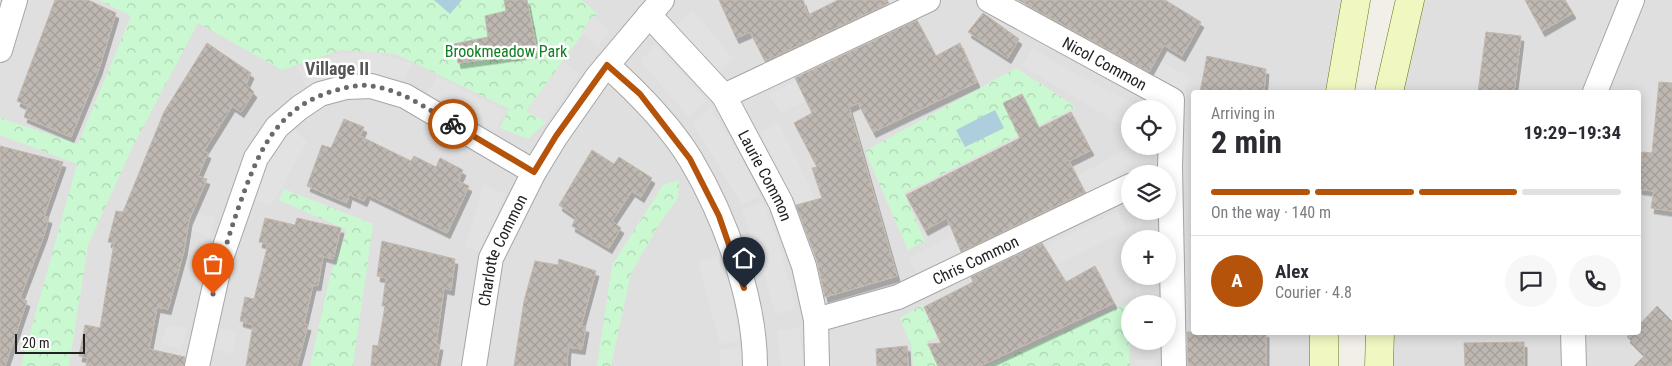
<!DOCTYPE html>
<meta charset="utf-8">
<style>
body{margin:0;font-family:"Roboto Condensed",sans-serif;background:#f7f7f7;color:#2b2b33;height:100vh;display:flex;flex-direction:column;font-size:19px;white-space:nowrap}
*{box-sizing:border-box;margin:0}
p{font-size:16px;color:#7c7c81}
.icon{flex:none;width:28px;height:28px;fill:none;stroke:currentColor;stroke-width:2;stroke-linecap:round;stroke-linejoin:round}
.map{position:relative;flex:1;overflow:hidden}
.details{position:absolute;left:1191px;top:90px;width:450px;height:245px;display:flex;flex-direction:column;background:#fff;border-radius:5px;box-shadow:0 2px 12px #0003}
.details>*{flex:none}
.tools{position:absolute;left:1121px;top:100px;display:grid;gap:10px}
.tools a{display:grid;place-items:center;width:55px;height:55px;border-radius:50%;background:#fff;box-shadow:0 2px 12px #0003;font-size:25px}
.scale{position:absolute;left:15px;bottom:12px;width:70px;box-sizing:border-box;padding-left:5px;border:2px solid #222;border-top:0;font-size:14px;line-height:18px;white-space:nowrap;color:#222;-webkit-text-stroke:4px #fff;paint-order:stroke}
.pin{position:absolute;display:grid;place-items:center;width:42px;height:42px;color:#fff;margin:-51px -21px;border-radius:50% 50% 50% 0;rotate:-45deg;box-shadow:0 0 5px #0007}
.pin .icon{rotate:45deg}
.courier{position:absolute;display:grid;place-items:center;width:50px;height:50px;margin:-25px;border:4px solid #b45309;border-radius:50%;background:#fff;color:#222;box-shadow:0 1px 6px #0007}
.overview em{font-style:normal;font-weight:700}
.overview div{display:flex;flex-direction:column-reverse}
.overview{display:flex;align-items:center;justify-content:space-between;height:85px;padding:0 20px}
h1{font-size:32px;font-weight:700;line-height:38px}
.bar{display:grid;grid-template-columns:repeat(4,1fr);gap:8px 5px;align-content:center;height:60px;padding:0 20px}
.bar i{height:6px;border-radius:4px;background:#e1e1e2}
.bar .active{background:#b45309}
.bar p{grid-column:span 4}
.line{display:flex;align-items:center;gap:12px;padding:0 20px;border-top:1px solid #e1e1e2}
.line div{flex:1}
.round{display:grid;place-items:center;flex:none;width:52px;height:52px;border-radius:26px;background:#f7f7f7}
.map>svg:first-child{display:block}
.residential{fill:#e0dfdf;fill-rule:evenodd}
.park{fill:url(#park-crowns)}
.parking{fill:#e2e2e2}
.water{fill:#accedd}
.building{fill:url(#building-cross-hatch);stroke:#c3b8ac;filter:url(#shadow)}
.lines{fill:none;stroke-linecap:round;stroke-linejoin:round}
.street-casing{stroke:#a6a6a6;stroke-width:26}
.secondary-casing{stroke:#64770a;stroke-width:29}
.street{stroke:#fff;stroke-width:24}
.secondary{stroke:#f1f7c1;stroke-width:28}
.done{stroke:#6b6a68;stroke-width:5;stroke-dasharray:0 9}
.route{stroke:#b45309;stroke-width:6}
.labels{text-anchor:middle;dominant-baseline:central;stroke-width:5;stroke-linejoin:round;paint-order:stroke}
.park-label{font-size:16px;fill:#117e22;stroke:#fff}
.street-label{font-size:16px;fill:#222;stroke:#fff}
.neighbourhood-label{font-size:18px;font-weight:bold;fill:#555;stroke:#fff}
</style>
<div class="map">
<svg width="1672" height="366" viewBox="0 0 1672 366">
<defs>
<pattern id="park-crowns" width="20" height="18" patternUnits="userSpaceOnUse" patternTransform="scale(1.25)"><rect width="20" height="18" fill="#caf8d1"/><path d="M2 6a3 3 0 1 1 6 0M12 15a3 3 0 1 1 6 0" fill="none" stroke="#add4b3"/></pattern>
<pattern id="building-cross-hatch" width="8" height="8" patternUnits="userSpaceOnUse" patternTransform="scale(1.25)"><rect width="8" height="8" fill="#bfb8b2"/><path d="M0 0l8 8M0 8l8-8" fill="none" stroke="#a49e99"/></pattern>
<filter id="shadow"><feDropShadow dx="3" dy="5.5" stdDeviation="0" flood-color="#0004"/></filter>
</defs>
<rect width="100%" height="100%" fill="#f2efe9"/>
<path class="residential" d="M0,0H1356L1340,92H1194V332L1324,333V366H0ZM1130,109H1168V146H1130ZM1130,174H1168V211H1130ZM1130,239H1168V276H1130ZM1130,304H1168V341H1130Z
M1410,0H1672V366H1379L1380,333L1639,332V92H1389Z"/>
<path class="park" d="M99,0H582L597,14L526,111L546,122L528,139L500,128L509,109L396,54L341,50L282,70L198,23L132,148L88,245L69,366H21L77,164L0,135V118L78,144L131,16Z
M1016,68L1076,107L904,193L925,241L908,250L865,151Z
M679,180L678,198L660,223L631,273L611,366H597L612,265L663,185Z
M284,189L373,224L353,366H310L330,276L347,230L279,200Z
M1129,303L1130,366H987Z
M922,305L937,337L927,343L938,366H913L912,348L900,318Z"/>
<path class="parking" d="M693,10L733,59L716,75L674,27Z
M592,16L609,31L598,47L581,33Z
M655,44L706,101L688,117L641,61Z
M1034,47L1049,59L1141,108L1130,109V130L1022,66Z
M372,52L412,63L404,81L369,74L341,76L306,86L297,66L337,54Z
M1156,60L1191,77L1181,98L1145,79Z
M563,62L579,73L546,122L526,111Z
M437,76L506,111L496,131L427,95Z
M796,81L806,101L780,113L769,94Z
M710,108L739,154L760,196L742,205L693,123Z
M778,122L803,172L815,199L796,205L759,132Z
M292,128L307,142L271,206L252,199L271,157Z
M1132,146H1145L1152,161L1086,194L1077,176Z
M484,185L505,194L483,253L465,247Z
M763,202L779,245L796,309L775,314L761,262L742,211Z
M1118,211L1127,230L1056,265L1046,246Z
M193,212L214,218L210,237L189,230Z
M1157,217V239H1136V219Z
M953,235L962,254L918,277L908,258Z
M719,255L734,303L740,340L720,344L698,263Z
M1136,276H1156V304H1136Z
M167,325L187,328L181,349L161,344Z
M216,326L237,333L232,354L211,348Z
M799,328L804,366H781L777,331Z
M742,347L743,366H721L719,350Z
M1135,360H1156L1157,366H1135Z"/>
<path class="water" d="M434,0H462L450,14Z
M995,110L1004,128L965,147L956,130Z"/>
<path class="building" d="M55,0H88L116,13L99,69L71,137L24,117L28,106L17,101Z
M504,0H527L537,52L458,63L454,44L488,37L485,16L506,11Z
M719,0H803L808,15L838,0H887L889,3L765,61L750,32L736,38Z
M1018,0H1165L1201,22L1182,56L1164,45L1149,72Z
M1525,0H1565L1573,13L1542,31Z
M983,13L1019,39L1008,58L968,32Z
M917,20L936,56L960,43L977,82L873,132L858,103L849,107L897,276L825,297L817,261L796,205L822,198L812,168L817,167L794,123L812,113L795,78Z
M1486,32L1521,36L1514,92H1478Z
M207,43L251,73L246,84L254,92L241,112L232,106L204,151L208,153L198,176L207,179L189,220L184,251L168,309L157,307L149,349L185,357L184,366H86L88,358L79,356L85,325L100,328L114,243L108,242L116,211L123,212L164,112Z
M1207,56L1266,69L1264,92H1200Z
M1659,82L1672,83V211L1651,208L1654,191L1639,189L1642,152L1652,153Z
M1022,94L1039,128L1071,112L1091,150L1069,161L1085,192L961,252L947,218L925,230L906,195L1020,138L1003,103Z
M344,119L364,127L360,136L411,161L414,156L436,167L440,158L463,170L458,181L469,186L447,233L367,194L364,201L349,194L347,203L307,186L322,145L331,148Z
M0,146L63,162L44,216L49,218L44,235L20,298L27,301L5,366H0Z
M592,150L614,164L619,157L652,178L641,197L632,191L612,221L621,228L609,248L572,226L576,217L559,205Z
M265,218L295,225L297,218L341,228L333,259L323,256L318,285H313L304,324L308,325L297,366H246L253,325L240,321L245,297L254,299L268,244L259,242Z
M382,241L455,259L451,290L444,288L436,344L440,345L436,366H371L373,345L378,346L385,306H382L386,278L377,276Z
M1042,243L1066,282L1095,266L1114,303L980,366H938L928,344L941,343L924,307L973,282L971,277Z
M559,259L596,271L581,326L586,327L582,349L568,347L567,366H514L524,301L535,261L558,265Z
M1657,306L1672,321V366H1634L1645,355L1627,337L1631,332H1639V325Z
M1187,332H1266V366H1188Z
M1524,342V366H1465L1464,343Z
M907,346L908,366H877L876,349Z"/>
<g class="lines">
<defs>
<g id="street">
<path id="s1" d="M989,0L1172,100L1170,167L1174,366"/>
<path id="s2" d="M649,15L724,96L781,203L804,266L816,320L817,366"/>
<path d="M0,50L15,0"/>
<path d="M607,65C637,92 670,125 691,160C725,217 755,299 755,366"/>
<path d="M1595,92L1632,0"/>
<path d="M724,96L928,0"/>
<path id="s3" d="M816,320L898,297L1130,186"/>
<path d="M1573,332L1574,366"/>
<path d="M197,366L221,258L256,158L277,127L299,108L320,94L346,87L371,86L405,96L534,172"/>
<path id="s4" d="M474,366L491,258L534,172L556,136L598,76L662,0"/>
</g>
<path id="secondary" d="M1340,92L1356,0
M1389,92L1410,0
M1324,332V366
M1379,366L1380,332"/>
</defs>
<use href="#street" class="street-casing"/>
<use href="#secondary" class="secondary-casing"/>
<use href="#street" class="street"/>
<use href="#secondary" class="secondary"/>
</g>
<g class="lines">
<path class="done" d="M213,294C220,264 229,235 239,206C258,153 276,106 337,90C347,87 360,84 371,86C400,89 428,109 453,124"/>
<path class="route" d="M453,124L534,172L556,136L607,65L640,94L690,159L719,216L744,288"/>
</g>
<g class="labels">
<g class="park-label">
<text x="506" y="51">Brookmeadow Park</text>
</g>
<g class="street-label">
<text stroke="none"><textPath href="#s1" startOffset="132">Nicol Common</textPath></text>
<text stroke="none"><textPath href="#s2" startOffset="200">Laurie Common</textPath></text>
<text stroke="none"><textPath href="#s4" startOffset="120">Charlotte Common</textPath></text>
<text stroke="none"><textPath href="#s3" startOffset="171">Chris Common</textPath></text>
</g>
<g class="neighbourhood-label">
<text x="337" y="68">Village II</text>
</g>
</g>
</svg>
<div class="tools">
<a><svg class="icon" aria-label="locate" viewBox="0 0 24 24"><circle cx="12" cy="12" r="6"/><path d="M12 2v4M12 18v4M2 12h4M18 12h4"/></svg></a>
<a><svg class="icon" aria-label="layers" viewBox="0 0 24 24"><path d="M12 4l9 5-9 5-9-5zM3 14l9 5 9-5"/></svg></a>
<a>+</a>
<a>−</a>
</div>
<div class="scale">20 m</div>
<div class="pin" style="left:213px;top:294px;background:#ea580c"><svg class="icon" aria-label="bag" viewBox="0 0 24 24"><path d="M5 8h14l-1 12H6zM9 8a3 3 0 0 1 6 0"/></svg></div>
<div class="pin" style="left:744px;top:288px;background:#1f2937"><svg class="icon" aria-label="home" viewBox="0 0 24 24"><path d="M3 11l9-7 9 7M6 9v11h12V9"/></svg></div>
<div class="courier" style="left:453px;top:124px"><svg class="icon" aria-label="bike" viewBox="0 0 24 24"><circle cx="6" cy="16" r="4"/><circle cx="18" cy="16" r="4"/><path d="M6 16l4-8h5l3 8M10 8l3 8H6M13 5h3"/></svg></div>
<section class="details">
<div class="overview"><div><h1>2 min</h1><p>Arriving in</p></div><em>19:29–19:34</em></div>
<div class="bar"><i class="active"></i><i class="active"></i><i class="active"></i><i></i><p>On the way · 140 m</p></div>
<div class="line" style="height:90px"><b class="round" style="background:#b45309;color:#fff">A</b><div><b>Alex</b><p>Courier · 4.8</p></div><a class="round"><svg class="icon" aria-label="chat" viewBox="0 0 24 24"><path d="M4 5h16v11H9l-5 4z"/></svg></a><a class="round"><svg class="icon" aria-label="phone" viewBox="0 0 24 24"><path d="M5 4h4l2 5-3 2q2 4 5 5l2-3 5 2v4C11 20 4 13 5 4z"/></svg></a></div>
</section>
</div>
